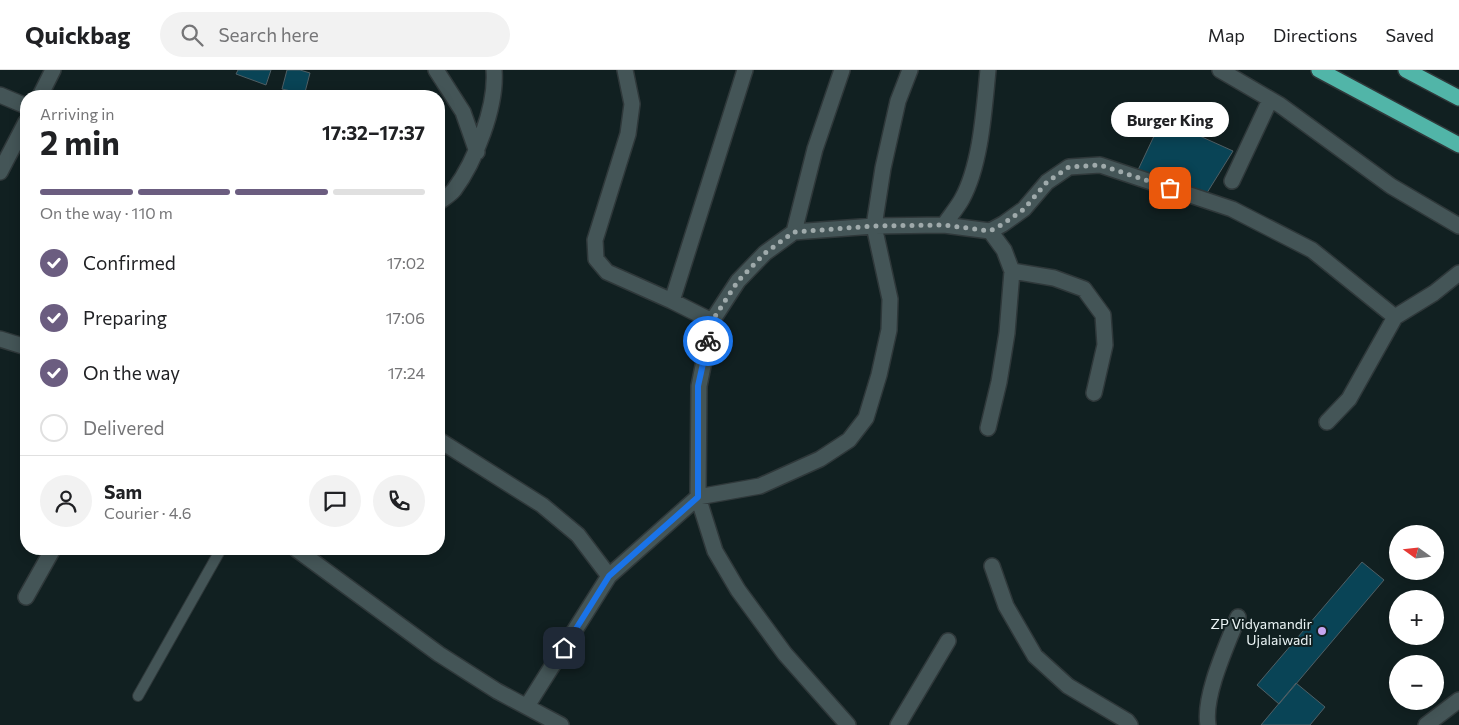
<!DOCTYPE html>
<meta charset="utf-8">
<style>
body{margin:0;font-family:Commissioner,sans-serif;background:#f2f2f2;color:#202124;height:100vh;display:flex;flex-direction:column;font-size:19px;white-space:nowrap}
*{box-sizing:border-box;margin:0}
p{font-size:16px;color:#757577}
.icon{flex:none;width:28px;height:28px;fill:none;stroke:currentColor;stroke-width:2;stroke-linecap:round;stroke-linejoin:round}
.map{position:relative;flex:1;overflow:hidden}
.details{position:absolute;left:20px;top:20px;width:425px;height:465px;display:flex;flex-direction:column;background:#fff;border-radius:20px;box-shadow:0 2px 12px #0003}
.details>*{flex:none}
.needle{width:32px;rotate:285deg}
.buttons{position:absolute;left:1389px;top:455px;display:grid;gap:10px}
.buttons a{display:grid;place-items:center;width:55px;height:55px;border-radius:50%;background:#fff;box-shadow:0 2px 12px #0003;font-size:25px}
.pin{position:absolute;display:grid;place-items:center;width:42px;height:42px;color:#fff;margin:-21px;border-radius:10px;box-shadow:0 2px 8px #0006}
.courier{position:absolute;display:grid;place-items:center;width:50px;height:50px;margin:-25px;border:4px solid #1a73e8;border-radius:50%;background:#fff;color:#222;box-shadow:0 1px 6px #0007}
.bubble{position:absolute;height:35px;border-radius:18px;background:#fff;box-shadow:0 2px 12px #0003;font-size:16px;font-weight:700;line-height:35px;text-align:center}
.head em{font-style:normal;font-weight:700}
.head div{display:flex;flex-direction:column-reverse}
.head{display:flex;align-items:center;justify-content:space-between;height:85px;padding:0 20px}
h1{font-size:32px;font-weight:700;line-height:38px}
.bar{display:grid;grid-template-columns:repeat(4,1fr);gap:8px 5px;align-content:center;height:60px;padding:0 20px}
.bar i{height:6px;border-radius:4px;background:#e0e0e0}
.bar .on{background:#6b5d80}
.bar p{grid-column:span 4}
.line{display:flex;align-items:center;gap:12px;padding:0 20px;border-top:1px solid #e0e0e0}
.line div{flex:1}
.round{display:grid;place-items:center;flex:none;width:52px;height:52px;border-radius:26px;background:#f2f2f2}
ol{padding:0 20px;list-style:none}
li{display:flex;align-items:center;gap:15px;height:55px}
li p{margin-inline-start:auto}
li .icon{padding:5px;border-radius:50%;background:#6b5d80;color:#fff;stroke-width:4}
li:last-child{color:#757577}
li i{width:28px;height:28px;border:2px solid #e0e0e0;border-radius:50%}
header{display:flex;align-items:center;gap:30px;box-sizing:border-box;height:70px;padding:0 25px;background:#fff;border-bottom:1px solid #e0e0e0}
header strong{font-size:24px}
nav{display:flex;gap:28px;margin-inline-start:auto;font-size:18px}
.search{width:350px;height:45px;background:#f2f2f2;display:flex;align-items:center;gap:12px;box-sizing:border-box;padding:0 18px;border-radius:28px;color:#757577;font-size:19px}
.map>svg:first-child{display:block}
.building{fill:#094456;stroke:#505f65}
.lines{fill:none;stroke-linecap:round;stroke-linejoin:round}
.lane-casing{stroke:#2f383a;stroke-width:12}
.street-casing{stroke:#2f383a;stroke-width:18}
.highway-casing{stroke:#2f383a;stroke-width:18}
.lane{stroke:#445557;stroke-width:10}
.street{stroke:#445557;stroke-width:15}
.highway{stroke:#51b5a8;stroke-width:15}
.done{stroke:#9faaab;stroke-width:5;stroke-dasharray:0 9}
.route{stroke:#1a73e8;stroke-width:6}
.poi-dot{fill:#c6a6f0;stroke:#112021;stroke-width:2}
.labels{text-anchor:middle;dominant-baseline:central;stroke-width:4;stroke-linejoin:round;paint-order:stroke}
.poi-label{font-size:14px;fill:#ecf5f6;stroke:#112021;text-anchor:end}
</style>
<header>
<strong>Quickbag</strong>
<div class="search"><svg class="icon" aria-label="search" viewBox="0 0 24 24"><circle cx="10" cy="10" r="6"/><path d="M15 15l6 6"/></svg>Search here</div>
<nav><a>Map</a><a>Directions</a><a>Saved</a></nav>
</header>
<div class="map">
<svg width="1459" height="655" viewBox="0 0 1459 655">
<rect width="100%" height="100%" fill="#112021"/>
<path class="building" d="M238,0H271L266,15L236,4Z
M287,0H300L310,3L304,26H289L291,21L282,19Z
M1162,49L1233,81L1205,126L1138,100Z
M1362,492L1384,510L1279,634L1257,615Z
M1296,613L1325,637L1310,655H1261Z"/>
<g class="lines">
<defs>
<path id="lane" d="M138,626L221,479"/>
<path id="street" d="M436,0L463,42L477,82
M625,0L632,34L628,64L595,170L596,189L607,202L672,231L712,251
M1220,0L1280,35L1391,116L1459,156
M0,25L26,36
M40,26L53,0
M0,102L26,52
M1232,111L1270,30
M439,132C444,128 450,125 454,120C475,92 497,36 494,0
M944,155C950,146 957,138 962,129C981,94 984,40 988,0
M794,162L815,79L842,0
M1012,201L1054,208L1084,219L1103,245L1105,275L1094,323
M672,231L745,0
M0,269L26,277
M1327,352L1349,329L1395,247L1434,223L1459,203
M988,358L999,312L1007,263L1012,201L1004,180L990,161
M439,370L542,435L578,465L609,506
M296,479L439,584L497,621L561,655
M992,496L1006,536L1035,586L1068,616L1127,651L1130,655
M26,527L53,479
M527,636L609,506L698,427L760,416L820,389L849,370L866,348L879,305L889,260L890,229L874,156L883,98L898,31L910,0
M848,655L785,584L738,520L715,481L698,427L699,316L712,251L738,211L765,183L794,162L874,156L944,155L990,161L1003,154L1024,139L1047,112L1069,97L1100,95L1232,139L1312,180L1395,247
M898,655L948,571
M1208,655C1203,626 1227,575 1238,547
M1426,655L1459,630"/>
<path id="highway" d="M1319,0L1459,75
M1406,0L1459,28"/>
</defs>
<use href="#lane" class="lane-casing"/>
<use href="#street" class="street-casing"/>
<use href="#highway" class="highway-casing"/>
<use href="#lane" class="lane"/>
<use href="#street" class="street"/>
<use href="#highway" class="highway"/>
</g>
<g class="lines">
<path class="done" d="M708,271L712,251L738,211L765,183L794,162L874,156L944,155L990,161L1003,154L1024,139L1047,112L1069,97L1100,95L1170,118"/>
<path class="route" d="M564,578L609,506L698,427V316L708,271"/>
</g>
<circle class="poi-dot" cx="1322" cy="561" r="5"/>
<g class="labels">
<g class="poi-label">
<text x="1312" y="553">ZP Vidyamandir<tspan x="1312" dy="16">Ujalaiwadi</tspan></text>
</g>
</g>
</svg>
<div class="buttons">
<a><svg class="needle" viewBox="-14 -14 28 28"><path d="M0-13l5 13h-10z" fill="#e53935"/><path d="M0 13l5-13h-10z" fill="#757577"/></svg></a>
<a>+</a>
<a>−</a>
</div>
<div class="pin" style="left:1170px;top:118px;background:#ea580c"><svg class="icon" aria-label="bag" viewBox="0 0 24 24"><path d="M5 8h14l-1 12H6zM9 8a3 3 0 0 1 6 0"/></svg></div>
<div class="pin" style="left:564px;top:578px;background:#1f2937"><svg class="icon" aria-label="home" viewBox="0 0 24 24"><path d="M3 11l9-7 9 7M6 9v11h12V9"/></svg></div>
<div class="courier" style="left:708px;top:271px"><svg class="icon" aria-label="bike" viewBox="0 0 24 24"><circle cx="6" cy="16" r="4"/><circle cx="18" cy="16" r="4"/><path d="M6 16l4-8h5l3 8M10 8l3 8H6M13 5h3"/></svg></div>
<div class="bubble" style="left:1111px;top:32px;width:118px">Burger King</div>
<section class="details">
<div class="head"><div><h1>2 min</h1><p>Arriving in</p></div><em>17:32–17:37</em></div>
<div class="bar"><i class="on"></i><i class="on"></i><i class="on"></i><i></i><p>On the way · 110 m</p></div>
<ol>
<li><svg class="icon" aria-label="check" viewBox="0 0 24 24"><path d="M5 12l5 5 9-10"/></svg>Confirmed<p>17:02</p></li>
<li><svg class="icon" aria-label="check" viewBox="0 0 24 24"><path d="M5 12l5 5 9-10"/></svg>Preparing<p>17:06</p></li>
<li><svg class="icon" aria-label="check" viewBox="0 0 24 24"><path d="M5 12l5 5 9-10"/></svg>On the way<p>17:24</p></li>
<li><i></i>Delivered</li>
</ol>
<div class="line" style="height:90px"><a class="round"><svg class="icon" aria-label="person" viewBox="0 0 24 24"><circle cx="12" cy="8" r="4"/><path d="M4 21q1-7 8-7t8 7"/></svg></a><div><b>Sam</b><p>Courier · 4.6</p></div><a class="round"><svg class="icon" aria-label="chat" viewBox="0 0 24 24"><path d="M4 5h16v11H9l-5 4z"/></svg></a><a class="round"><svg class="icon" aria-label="phone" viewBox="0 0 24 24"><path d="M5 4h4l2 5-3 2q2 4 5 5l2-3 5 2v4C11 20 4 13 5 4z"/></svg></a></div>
</section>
</div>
